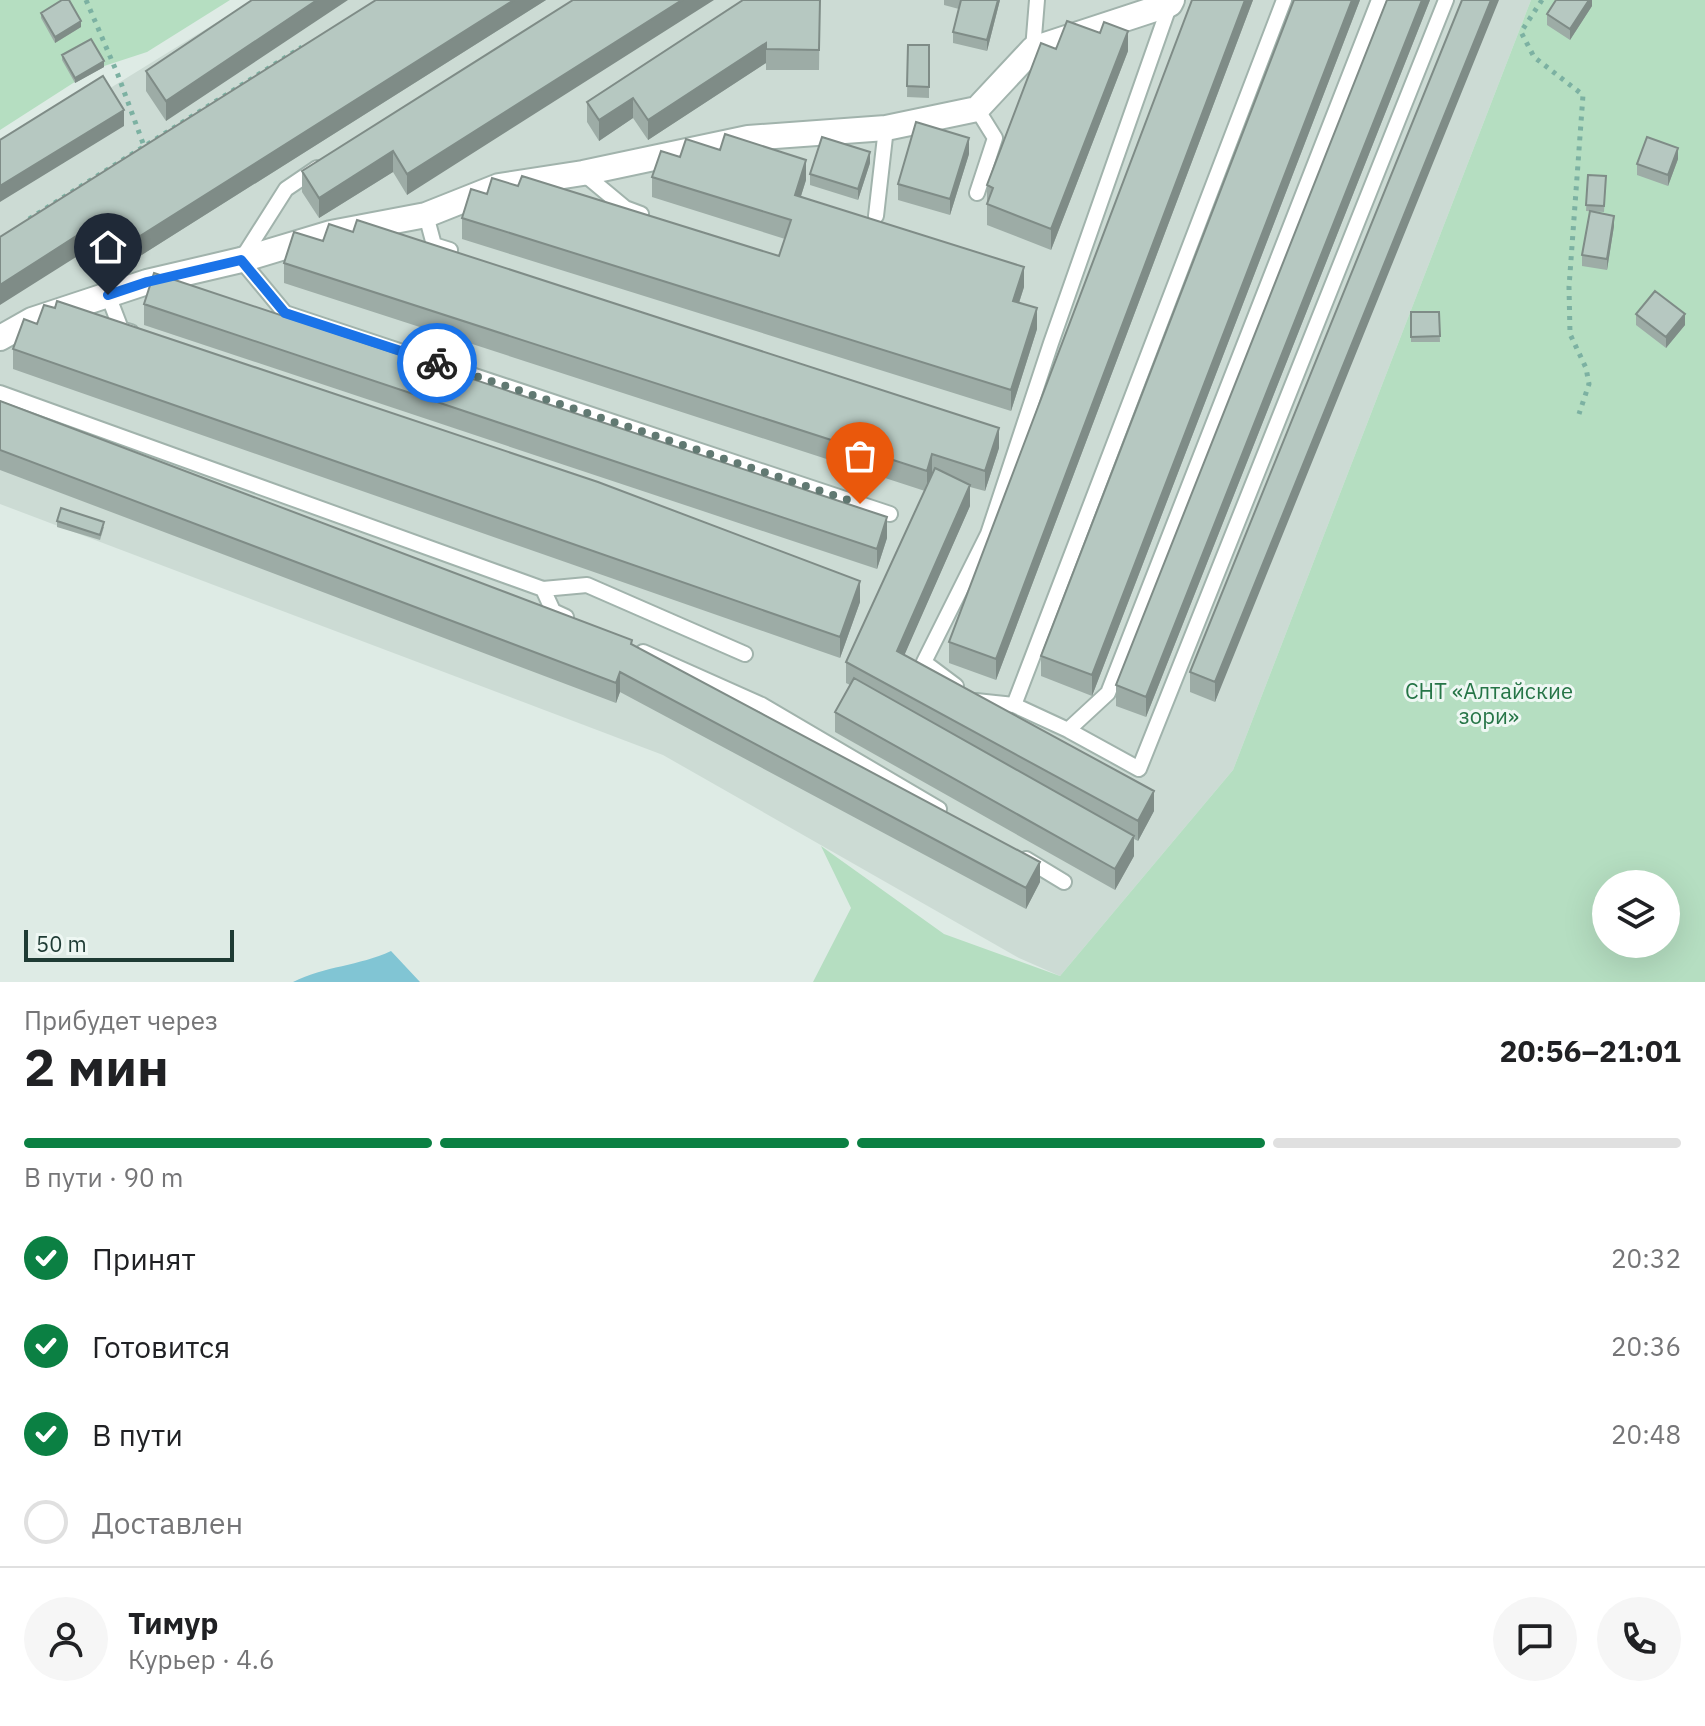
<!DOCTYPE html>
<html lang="ru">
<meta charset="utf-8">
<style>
body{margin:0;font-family:"IBM Plex Sans",sans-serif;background:#f6f6f6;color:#202124;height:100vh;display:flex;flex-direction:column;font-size:30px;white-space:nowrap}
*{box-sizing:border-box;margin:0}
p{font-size:26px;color:#757577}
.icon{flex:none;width:44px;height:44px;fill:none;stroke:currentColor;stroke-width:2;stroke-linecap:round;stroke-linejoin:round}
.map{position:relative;height:982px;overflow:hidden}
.panel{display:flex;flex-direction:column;background:#fff;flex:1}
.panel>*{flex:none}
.fabs{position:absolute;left:1592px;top:870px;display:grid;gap:16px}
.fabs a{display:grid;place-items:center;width:88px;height:88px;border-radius:50%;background:#fff;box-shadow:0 8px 32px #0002;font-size:40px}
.scale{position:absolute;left:24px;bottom:20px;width:210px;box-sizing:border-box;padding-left:8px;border:4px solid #1e3b34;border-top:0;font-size:22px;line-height:28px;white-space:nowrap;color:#1e3b34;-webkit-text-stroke:6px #eef7f3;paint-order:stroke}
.pin{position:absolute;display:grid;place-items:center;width:68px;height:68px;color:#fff;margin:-82px -34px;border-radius:50% 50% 50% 0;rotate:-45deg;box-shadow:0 0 8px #0007}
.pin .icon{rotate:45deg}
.courier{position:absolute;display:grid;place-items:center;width:80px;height:80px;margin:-40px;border:6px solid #1a73e8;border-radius:50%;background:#fff;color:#222;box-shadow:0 2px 10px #0007}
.headline em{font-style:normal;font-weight:800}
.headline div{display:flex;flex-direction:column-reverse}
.headline{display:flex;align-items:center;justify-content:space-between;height:136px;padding:0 24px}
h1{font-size:52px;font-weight:800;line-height:60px}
.bar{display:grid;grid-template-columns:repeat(4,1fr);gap:12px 8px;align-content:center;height:96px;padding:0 24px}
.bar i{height:10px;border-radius:6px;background:#e0e0e0}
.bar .selected{background:#0b8043}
.bar p{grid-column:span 4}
.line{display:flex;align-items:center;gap:20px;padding:0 24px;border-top:2px solid #e0e0e0}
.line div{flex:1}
.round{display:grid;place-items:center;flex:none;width:84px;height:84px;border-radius:42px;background:#f6f6f6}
ol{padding:0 24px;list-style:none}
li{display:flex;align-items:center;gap:24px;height:88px}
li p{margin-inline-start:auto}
li .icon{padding:8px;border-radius:50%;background:#0b8043;color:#fff;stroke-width:4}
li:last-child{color:#757577}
li i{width:44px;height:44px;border:4px solid #e0e0e0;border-radius:50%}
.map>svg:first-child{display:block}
.built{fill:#ccdbd4}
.green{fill:#b5dec1;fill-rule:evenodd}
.water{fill:#81c5d4}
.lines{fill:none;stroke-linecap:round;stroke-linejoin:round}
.service-casing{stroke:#a1b3ac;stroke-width:18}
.minor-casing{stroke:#a1b3ac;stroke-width:28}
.path{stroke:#7cb1a2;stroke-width:5;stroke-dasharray:4 6;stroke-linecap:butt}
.service{stroke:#fff;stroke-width:14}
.minor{stroke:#fff;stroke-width:24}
.wall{fill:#9daca6}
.shaded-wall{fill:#7f8c87}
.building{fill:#b6c8c1;stroke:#7f8c87;stroke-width:2}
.done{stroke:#617972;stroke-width:8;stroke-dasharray:0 14.4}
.route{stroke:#1a73e8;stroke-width:10}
.labels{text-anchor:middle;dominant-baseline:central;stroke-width:6;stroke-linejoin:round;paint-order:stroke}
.park-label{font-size:22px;fill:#267547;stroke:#eef7f3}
</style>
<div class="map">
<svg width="1705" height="982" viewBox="0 0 1705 982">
<rect width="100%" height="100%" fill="#deebe5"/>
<path class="built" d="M253,0H1531L1233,770L1060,976L1019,958L663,755L0,504V156Z"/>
<path class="green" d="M0,0H230L147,52L95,69L0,130Z
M1531,0H1705V982H813L851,908L821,846L944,934L1060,976L1233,770ZM1606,884H1666V944H1606Z"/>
<path class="water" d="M391,951L420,982H293C325,966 359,966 391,951Z"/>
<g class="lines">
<defs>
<path id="service" d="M1033,49L1037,0
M317,168L286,189L241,260L285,313L890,514
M583,173L625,208L641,214
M977,193L995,138L977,109
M426,215L434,245L450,250
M876,216L886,128
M108,295L121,329L131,332
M0,393L543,589L553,611L566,617
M543,589L587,585L745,654
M643,652L762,705L939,809
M956,686L924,662L988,534L1051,343L1170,4
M976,701L1014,705L1068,730L1139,769L1446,0
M1014,705L1284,0
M1068,730L1108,693L1379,0
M1026,859L1064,882"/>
<path id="minor" d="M0,338L32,320L147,282L241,260L331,233L426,215L499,186L583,173L748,138L886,128L977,109L1033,49L1170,4L1172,0"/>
</defs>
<use href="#service" class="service-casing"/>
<use href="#minor" class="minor-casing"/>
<path class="path" d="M86,0L118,75L144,146
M1542,0L1521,32L1534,57L1583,95L1569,287L1570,334L1586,368L1589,384L1579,414
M29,219L302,47"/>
<use href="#service" class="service"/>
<use href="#minor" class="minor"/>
</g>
<path class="wall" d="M252,0L166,121L146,91V71Z
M376,0H546L121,268L103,240L0,237Z
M573,0L407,195L393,172L319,218L302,192V171Z
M820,0L819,70H766V63L648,140L633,118L599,141L587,122V102Z
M944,0H1000L987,51L953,43V32L959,9L944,5Z
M1192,0H1253L996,680L949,663V642Z
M1294,0H1360L1092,696L1041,676V656Z
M1387,0H1430L1146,717L1116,706V685Z
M1462,0L1215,702L1190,692V672Z
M1592,0V6L1570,40L1547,25V14Z
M41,13L81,27L55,43L41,18Z
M1100,33L1128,51L1051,250L987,225V185L1056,49Z
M908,45H929V98L907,97Z
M62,55L104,67L75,83L62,60Z
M969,154L950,215L898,200V184Z
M680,157L806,180L801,196L1024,287L1019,303L1037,329L1011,411L462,239V218L487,194L779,256L785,239L652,197V177Z
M1678,159L1668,186L1637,175V164Z
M870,163L858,200L810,185V174Z
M1588,175L1606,176L1604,212L1586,211Z
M1614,226L1607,270L1582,266V255Z
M284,263L999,448L985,491L970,487V506L904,655L1154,811L1138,841L1134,839V856L1115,890L835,732V712L850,685L846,683V662L925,491L284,283Z
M144,304L887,538L877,569L144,325Z
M1411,312H1439L1440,342H1411Z
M1636,314L1685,325L1666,348L1636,325Z
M13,349L860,602L840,658L13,369Z
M0,401L632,645L1040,882L1026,909L620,692L616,703L0,470Z
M57,521L104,527L100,540L57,527Z"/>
<path class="shaded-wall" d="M317,0H348L166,121V101Z
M514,0H546L121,268V248Z
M682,0H714L407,195V174Z
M998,0H1000L987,51V40Z
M1245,0H1253L996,680V659Z
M1352,0H1360L1092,696V675Z
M1422,0H1430L1146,717V697Z
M1491,0H1499L1215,702V682Z
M1589,0H1592V6L1570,40V29Z
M81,21V27L55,43V37Z
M1128,31V51L1051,250V229Z
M766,43V63L648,140V120Z
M104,61V67L75,83V78Z
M633,98V118L599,141V120Z
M124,110V126L0,202V186Z
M969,138V154L950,215V199Z
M1678,148V159L1668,186V175Z
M393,151V172L319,218V198Z
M870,152V163L858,200V189Z
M806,160V180L795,215V195Z
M1614,216V226L1607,270V259Z
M103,219V240L0,305V285Z
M1024,267V287L1013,321V301Z
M1037,308V329L1011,411V390Z
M1685,314V325L1666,348V337Z
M999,428V448L985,491V471Z
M932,454V474L927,491V471Z
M970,485V506L897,672V651Z
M887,517V538L877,569V549Z
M860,581V602L840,658V637Z
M620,672V692L616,703V683Z
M1154,791V811L1138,841V821Z
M1134,836V856L1115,890V869Z
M1040,862V882L1026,909V888Z"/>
<path class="building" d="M62,0H69L81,21L55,37L41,13Z
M252,0H317L166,101L146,71Z
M376,0H514L121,248L103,219L0,285V237Z
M573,0H682L407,174L393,151L319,198L302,171Z
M743,0H820L819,50L766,49V43L648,120L633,98L599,120L587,102Z
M961,0H998L987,40L953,32Z
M1192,0H1245L996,659L949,642Z
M1294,0H1352L1092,675L1041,656Z
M1387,0H1422L1146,697L1116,685Z
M1462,0H1491L1215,682L1190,672Z
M1556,0H1589L1570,29L1547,14Z
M1067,21L1100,33L1104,22L1128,31L1051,229L987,204L993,188L987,185L1041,43L1056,49Z
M91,39L104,61L75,78L62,55Z
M908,45H929V87L907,86Z
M103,76L124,110L0,186V140Z
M916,122L969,138L950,199L898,184Z
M725,134L806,160L795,195L1024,267L1013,301L1037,308L1011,390L462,218L471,189L487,194L492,178L518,186L522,176L779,256L791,220L652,177L661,151L680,157L686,139L720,150Z
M822,137L870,152L858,189L810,174Z
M1647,137L1678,148L1668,175L1637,164Z
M1588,175L1606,176L1604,206L1586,205Z
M1590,211L1614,216L1607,259L1582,255Z
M357,220L999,428L985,471L932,454L927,471L284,263L294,232L323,241L329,224L353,232Z
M154,273L887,517L877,549L144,304Z
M1655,291L1685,314L1666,337L1636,314Z
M57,301L598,482L860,581L840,637L13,349L24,319L37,324L44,305L55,308Z
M1411,312H1439L1440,336L1411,337Z
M0,401L632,640L631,644L1040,862L1026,888L620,672L616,683L0,450Z
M935,468L970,485L897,651L1154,791L1138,821L846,662Z
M61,508L104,522L100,535L57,521Z
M854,678L1134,836L1115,869L835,712Z"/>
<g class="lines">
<path class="done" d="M437,363L860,504"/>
<path class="route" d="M108,295L147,282L241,260L285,313L437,363"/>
</g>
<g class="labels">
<g class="park-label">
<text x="1489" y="690">СНТ «Алтайские<tspan x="1489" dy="25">зори»</tspan></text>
</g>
</g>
</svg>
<div class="fabs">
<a><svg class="icon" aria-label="layers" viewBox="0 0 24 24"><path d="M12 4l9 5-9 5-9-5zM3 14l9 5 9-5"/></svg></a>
</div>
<div class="scale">50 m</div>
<div class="pin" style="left:860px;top:504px;background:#ea580c"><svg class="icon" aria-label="bag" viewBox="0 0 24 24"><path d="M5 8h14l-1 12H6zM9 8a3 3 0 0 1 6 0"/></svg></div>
<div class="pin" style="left:108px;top:295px;background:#1f2937"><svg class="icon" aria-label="home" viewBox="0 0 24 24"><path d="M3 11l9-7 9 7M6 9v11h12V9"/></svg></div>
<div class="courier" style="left:437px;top:363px"><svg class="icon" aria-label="bike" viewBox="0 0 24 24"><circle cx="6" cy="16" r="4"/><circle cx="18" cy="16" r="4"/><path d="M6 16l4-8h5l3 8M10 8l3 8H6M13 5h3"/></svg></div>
</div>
<section class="panel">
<div class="headline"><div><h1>2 мин</h1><p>Прибудет через</p></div><em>20:56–21:01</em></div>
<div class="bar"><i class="selected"></i><i class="selected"></i><i class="selected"></i><i></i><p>В пути · 90 m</p></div>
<ol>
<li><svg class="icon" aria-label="check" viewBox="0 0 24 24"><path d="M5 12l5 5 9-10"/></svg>Принят<p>20:32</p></li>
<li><svg class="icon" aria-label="check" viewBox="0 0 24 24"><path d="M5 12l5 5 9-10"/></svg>Готовится<p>20:36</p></li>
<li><svg class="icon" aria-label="check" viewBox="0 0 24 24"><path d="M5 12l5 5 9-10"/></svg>В пути<p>20:48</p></li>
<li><i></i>Доставлен</li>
</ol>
<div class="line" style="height:144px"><a class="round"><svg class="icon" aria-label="person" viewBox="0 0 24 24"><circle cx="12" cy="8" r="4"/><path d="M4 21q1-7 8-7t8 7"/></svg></a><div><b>Тимур</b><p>Курьер · 4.6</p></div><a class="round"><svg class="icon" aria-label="chat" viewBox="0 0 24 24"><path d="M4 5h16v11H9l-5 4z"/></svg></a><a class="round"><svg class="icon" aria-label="phone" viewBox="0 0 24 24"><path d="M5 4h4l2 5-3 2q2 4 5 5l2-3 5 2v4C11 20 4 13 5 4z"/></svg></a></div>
</section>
